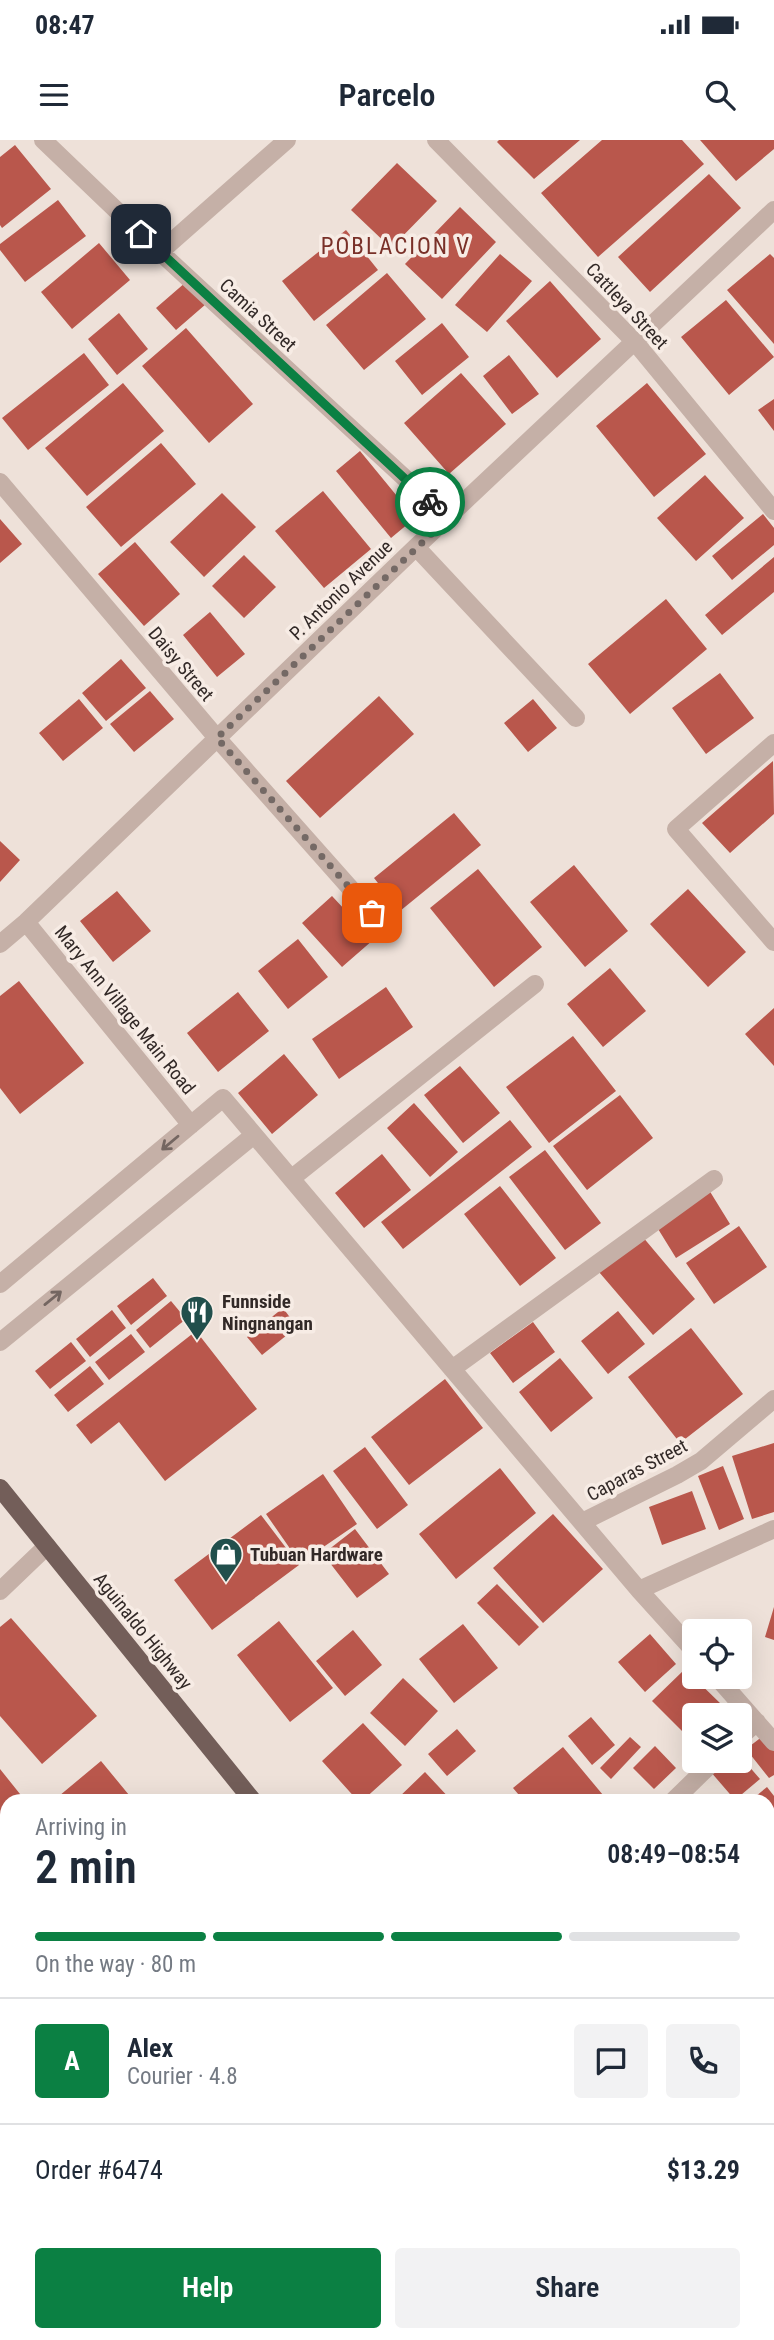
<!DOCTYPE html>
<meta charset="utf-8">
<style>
body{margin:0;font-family:"Roboto Condensed",sans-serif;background:#f2f2f3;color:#1f2937;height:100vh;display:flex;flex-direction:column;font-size:26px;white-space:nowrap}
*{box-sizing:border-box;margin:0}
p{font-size:23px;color:#747a83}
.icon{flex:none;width:38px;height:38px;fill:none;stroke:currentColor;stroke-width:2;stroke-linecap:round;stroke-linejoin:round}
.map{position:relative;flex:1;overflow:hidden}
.drawer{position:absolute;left:0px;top:1654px;width:775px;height:548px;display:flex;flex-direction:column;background:#fff;border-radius:21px 21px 0 0;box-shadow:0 7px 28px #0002}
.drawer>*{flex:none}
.tools{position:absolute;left:682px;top:1479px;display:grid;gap:14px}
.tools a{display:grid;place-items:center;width:70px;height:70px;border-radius:7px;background:#fff;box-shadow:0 7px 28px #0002;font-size:35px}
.pin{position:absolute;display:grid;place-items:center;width:60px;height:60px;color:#fff;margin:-30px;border-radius:14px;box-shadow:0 4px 10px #0006}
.courier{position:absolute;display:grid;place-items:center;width:70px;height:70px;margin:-35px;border:5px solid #0b8043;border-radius:50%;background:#fff;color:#222;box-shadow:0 2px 9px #0007}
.summary em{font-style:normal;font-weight:600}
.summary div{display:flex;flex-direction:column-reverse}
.summary{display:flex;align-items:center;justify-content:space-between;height:119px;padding:0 35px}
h1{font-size:46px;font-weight:600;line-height:52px}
.bar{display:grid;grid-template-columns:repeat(4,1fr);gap:10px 7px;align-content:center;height:84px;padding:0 35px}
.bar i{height:9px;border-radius:5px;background:#e0e1e3}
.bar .current{background:#0b8043}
.bar p{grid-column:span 4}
.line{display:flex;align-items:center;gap:18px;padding:0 35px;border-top:2px solid #e0e1e3}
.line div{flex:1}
.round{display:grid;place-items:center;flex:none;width:74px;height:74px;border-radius:7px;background:#f2f2f3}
.primary-button{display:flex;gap:14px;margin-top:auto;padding:14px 35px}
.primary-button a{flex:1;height:80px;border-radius:7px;background:#0b8043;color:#fff;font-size:28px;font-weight:600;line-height:80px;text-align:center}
.primary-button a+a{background:#f2f2f3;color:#1f2937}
.status{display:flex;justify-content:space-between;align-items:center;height:49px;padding:0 35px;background:#fff;direction:ltr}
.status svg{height:19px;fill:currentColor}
header{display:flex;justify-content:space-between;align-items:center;height:91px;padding:0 35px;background:#fff;font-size:32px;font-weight:600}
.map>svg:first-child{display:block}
.building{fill:#b9574c}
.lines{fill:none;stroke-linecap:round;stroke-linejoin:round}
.street{stroke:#c5b0a7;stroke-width:18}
.primary{stroke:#735e59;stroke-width:18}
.oneway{stroke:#746661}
.done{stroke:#746965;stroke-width:7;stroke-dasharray:0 12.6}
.route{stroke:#0b8043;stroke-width:9}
.labels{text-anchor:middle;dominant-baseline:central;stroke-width:7;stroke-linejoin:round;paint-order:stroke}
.street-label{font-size:19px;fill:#322927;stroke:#f7ece5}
.poi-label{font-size:19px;font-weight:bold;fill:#322927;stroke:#f7ece5;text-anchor:start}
.quarter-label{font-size:23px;letter-spacing:2px;fill:#793028;stroke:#f7ece5}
</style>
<div class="status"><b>08:47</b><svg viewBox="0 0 49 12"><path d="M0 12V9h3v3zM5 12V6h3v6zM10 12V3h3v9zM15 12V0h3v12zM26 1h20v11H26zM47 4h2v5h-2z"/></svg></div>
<header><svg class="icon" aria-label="menu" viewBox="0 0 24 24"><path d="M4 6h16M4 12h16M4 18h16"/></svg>Parcelo<svg class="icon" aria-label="search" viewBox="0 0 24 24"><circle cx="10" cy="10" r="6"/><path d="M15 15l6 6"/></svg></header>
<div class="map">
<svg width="774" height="2200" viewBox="0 0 774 2200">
<rect width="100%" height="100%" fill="#eee1d9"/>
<path class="building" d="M499,0H580L534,39L497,2Z
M602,0H682L704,24L598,117L541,53Z
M700,0H774V9L736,41Z
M15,5L51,49L2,88L0,85V17Z
M397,23L437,61L391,108L351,70Z
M709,34L741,68L650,152L618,117Z
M58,60L86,96L25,142L0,110V104Z
M460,67L496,102L442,159L405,124Z
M346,90L378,130L314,181L282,141Z
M99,103L130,140L72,189L41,152Z
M500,114L532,141L487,192L455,165Z
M770,114L774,118V204L727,150Z
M387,133L426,179L364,230L326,185Z
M550,141L601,199L557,238L506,181Z
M186,142L206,164L176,190L156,168Z
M726,160L774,217L729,255L681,197Z
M119,173L148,209L117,235L88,199Z
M442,183L469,217L422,255L395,221Z
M186,188L253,264L209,303L142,226Z
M84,213L109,245L28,310L2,278Z
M509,215L539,254L512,274L483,236Z
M461,233L506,284L449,334L404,283Z
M123,243L164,291L87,356L45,308Z
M647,243L706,314L654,357L596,286Z
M774,259V291L758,270Z
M161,303L196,344L121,407L86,367Z
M360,311L415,378L391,398L336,331Z
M705,335L744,378L696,421L657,378Z
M323,351L371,409L324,448L275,391Z
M222,353L256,387L204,437L170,402Z
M763,374L774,388V405L732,440L712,416Z
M0,379L22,404L0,423Z
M135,402L180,454L144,486L98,434Z
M244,415L276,447L244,478L212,446Z
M774,417V452L722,495L705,475Z
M666,459L707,509L630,574L588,524Z
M210,472L245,514L217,537L183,495Z
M121,519L146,548L106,581L82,553Z
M720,533L754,578L706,614L672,568Z
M150,551L174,579L134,612L110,584Z
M379,556L414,594L320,678L286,641Z
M79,559L103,588L63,621L39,593Z
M533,559L557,588L528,612L504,583Z
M773,621L774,674L730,713L702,683Z
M454,673L481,705L400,771L374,738Z
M0,701L20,720L0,742Z
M574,725L628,791L585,827L530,762Z
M478,729L542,807L494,847L430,768Z
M688,749L746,812L708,847L650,784Z
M117,751L151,791L113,822L80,781Z
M332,756L373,800L342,827L302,783Z
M298,799L328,837L288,869L258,831Z
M610,828L646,871L603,907L567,864Z
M19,841L84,923L20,974L0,948V856Z
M386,847L413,887L339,939L312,899Z
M238,852L269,891L218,932L187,893Z
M774,868V926L745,894Z
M573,896L616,951L549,1003L506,947Z
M284,914L318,955L272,994L238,953Z
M460,926L500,973L463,1003L424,955Z
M620,955L653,998L587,1050L553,1006Z
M414,963L458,1012L430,1037L387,988Z
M510,980L532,1007L403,1109L381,1082Z
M545,1010L601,1083L565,1110L509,1037Z
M382,1014L411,1050L364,1088L335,1053Z
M500,1046L556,1118L520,1146L464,1074Z
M709,1050L730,1084L676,1118L655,1084Z
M739,1086L767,1127L714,1164L686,1123Z
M642,1096L695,1159L653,1195L599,1132Z
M153,1138L167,1156L131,1185L117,1166Z
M171,1161L186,1179L150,1208L136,1190Z
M283,1168L297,1187L262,1215L247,1197Z
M112,1170L126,1188L90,1217L76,1199Z
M618,1171L645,1204L608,1234L581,1201Z
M533,1182L555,1212L513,1243L490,1213Z
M691,1188L743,1254L680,1303L628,1237Z
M196,1191L257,1269L165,1341L119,1282L91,1304L76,1285Z
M131,1194L145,1212L109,1240L95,1222Z
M71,1202L86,1221L50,1249L35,1231Z
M560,1218L593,1258L551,1292L519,1252Z
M90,1226L104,1244L68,1272L54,1255Z
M445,1239L483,1288L409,1345L371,1297Z
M774,1303V1372L752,1379L732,1316Z
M365,1307L408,1365L377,1389L333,1331Z
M723,1326L744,1379L719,1390L698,1336Z
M500,1328L536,1373L456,1439L419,1394Z
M323,1334L357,1384L300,1423L266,1374Z
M692,1351L706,1389L662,1405L649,1367Z
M553,1374L603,1429L543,1483L493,1428Z
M261,1375L299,1425L212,1490L174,1440Z
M355,1389L389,1434L357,1458L323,1414Z
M497,1444L539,1487L519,1506L477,1463Z
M774,1467V1500L765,1497Z
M11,1478L97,1576L42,1624L0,1576V1487Z
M279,1481L333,1548L290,1582L237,1515Z
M463,1484L498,1528L454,1563L419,1519Z
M353,1490L382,1525L345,1556L316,1521Z
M650,1494L676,1524L645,1552L618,1522Z
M685,1529L722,1565L711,1575H695V1592L689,1598L652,1561Z
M403,1538L438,1571L405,1606L370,1573Z
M591,1577L615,1605L592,1625L568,1596Z
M363,1583L402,1625L362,1661H358L322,1621Z
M457,1589L476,1611L447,1636L428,1614Z
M771,1590L774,1593V1635L769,1638L746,1609Z
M630,1597L641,1607L611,1639L600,1628Z
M655,1606L676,1628L654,1649L633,1628Z
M563,1607L608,1661H524L513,1648Z
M740,1616L760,1639L735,1660L710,1631L722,1620H740Z
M101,1621L129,1655L122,1661H53Z
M0,1629L24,1659L21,1661H7V1672L0,1678Z
M425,1632L452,1661H395Z
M767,1647L774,1656V1713L768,1717V1661H750Z
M774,1747V1784L768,1778V1753Z
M768,1828L774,1835V1875L768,1879Z
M5,1879L7,1882V1959L0,1949V1883Z
M774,1952V2006L768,2000V1957Z
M774,2061V2093L768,2087V2066Z"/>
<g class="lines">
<path class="street" d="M43,0L160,112L448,378
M436,0L635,202L774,371
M160,112L287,0
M0,342L217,598L390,793
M416,407L576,578
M774,603L676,689L774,802
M26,782L191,985
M0,804L26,782L416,407L774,70
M292,1038L535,844
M0,1144L223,958L639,1450L695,1512
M0,1202L254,995
M452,1229L714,1039
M582,1382L677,1335L701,1321L774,1259
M639,1450L774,1389
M0,1451L47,1406
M716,1536L774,1602
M740,1597L757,1582
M673,1661L715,1620
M768,1912L774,1906
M768,2143L774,2138
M698,2200L704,2194"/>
<path class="primary" d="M0,1348L253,1661
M685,2194L690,2200"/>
</g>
<defs><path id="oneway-shaft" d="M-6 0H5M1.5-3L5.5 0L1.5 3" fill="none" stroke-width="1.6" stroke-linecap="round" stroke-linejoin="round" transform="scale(1.75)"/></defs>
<g class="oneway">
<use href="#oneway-shaft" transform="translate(170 1003) rotate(140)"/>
<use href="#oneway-shaft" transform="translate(53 1158) rotate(-39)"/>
</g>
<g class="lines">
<path class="done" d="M372,773L217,598L448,378L430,362"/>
<path class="route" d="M141,94L430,362"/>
</g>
<defs>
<symbol id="restaurant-pin" viewBox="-11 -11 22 30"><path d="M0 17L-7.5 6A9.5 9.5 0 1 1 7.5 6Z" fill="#214f4c" stroke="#f7ece5"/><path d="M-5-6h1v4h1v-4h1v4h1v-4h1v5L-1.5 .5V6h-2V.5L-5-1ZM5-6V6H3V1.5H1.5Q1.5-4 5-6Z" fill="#fff"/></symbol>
<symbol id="shop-pin" viewBox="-11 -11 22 30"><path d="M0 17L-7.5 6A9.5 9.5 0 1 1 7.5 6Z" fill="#214f4c" stroke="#f7ece5"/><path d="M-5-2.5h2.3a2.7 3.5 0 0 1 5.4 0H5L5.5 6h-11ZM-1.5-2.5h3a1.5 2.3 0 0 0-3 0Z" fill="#fff"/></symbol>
</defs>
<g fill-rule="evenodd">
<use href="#restaurant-pin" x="178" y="1153" width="38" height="52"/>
<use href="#shop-pin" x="207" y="1395" width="38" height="52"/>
</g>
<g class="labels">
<g class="street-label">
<text transform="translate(627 166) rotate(47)">Cattleya Street</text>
<text transform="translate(258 175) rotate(43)">Camia Street</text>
<text transform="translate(341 450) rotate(-44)">P. Antonio Avenue</text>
<text transform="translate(181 524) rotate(50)">Daisy Street</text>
<text transform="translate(125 870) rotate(51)">Mary Ann Village Main Road</text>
<text transform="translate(637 1330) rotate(-28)">Caparas Street</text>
<text transform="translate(143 1491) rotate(51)">Aguinaldo Highway</text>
</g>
<g class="poi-label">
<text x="222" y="1161">Funnside<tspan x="222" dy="22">Ningnangan</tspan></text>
<text x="250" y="1414">Tubuan Hardware</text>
</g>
<g class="quarter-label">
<text x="396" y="106">POBLACION V</text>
</g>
</g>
</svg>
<div class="tools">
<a><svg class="icon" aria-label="locate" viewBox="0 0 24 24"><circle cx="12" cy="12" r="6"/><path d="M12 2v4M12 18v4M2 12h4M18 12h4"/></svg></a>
<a><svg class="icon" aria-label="layers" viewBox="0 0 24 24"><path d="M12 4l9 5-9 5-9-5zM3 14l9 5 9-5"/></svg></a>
</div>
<div class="pin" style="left:372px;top:773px;background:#ea580c"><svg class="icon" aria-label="bag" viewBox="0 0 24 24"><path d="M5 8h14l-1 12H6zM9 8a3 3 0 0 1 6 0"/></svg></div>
<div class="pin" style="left:141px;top:94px;background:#1f2937"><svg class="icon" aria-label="home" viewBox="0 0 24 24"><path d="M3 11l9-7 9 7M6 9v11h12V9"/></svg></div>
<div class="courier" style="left:430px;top:362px"><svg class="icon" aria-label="bike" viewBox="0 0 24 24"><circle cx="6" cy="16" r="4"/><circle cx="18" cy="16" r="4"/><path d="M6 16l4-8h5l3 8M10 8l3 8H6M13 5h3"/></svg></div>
<section class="drawer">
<div class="summary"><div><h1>2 min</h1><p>Arriving in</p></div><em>08:49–08:54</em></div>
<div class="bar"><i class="current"></i><i class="current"></i><i class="current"></i><i></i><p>On the way · 80 m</p></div>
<div class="line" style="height:126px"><b class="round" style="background:#0b8043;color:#fff">A</b><div><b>Alex</b><p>Courier · 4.8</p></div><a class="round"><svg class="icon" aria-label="chat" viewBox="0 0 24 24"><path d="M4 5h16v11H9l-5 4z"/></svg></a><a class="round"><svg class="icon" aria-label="phone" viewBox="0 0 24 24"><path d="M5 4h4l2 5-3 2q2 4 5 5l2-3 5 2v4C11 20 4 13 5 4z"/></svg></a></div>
<div class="line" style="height:91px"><div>Order #6474</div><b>$13.29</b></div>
<div class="primary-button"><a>Help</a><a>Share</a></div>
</section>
</div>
